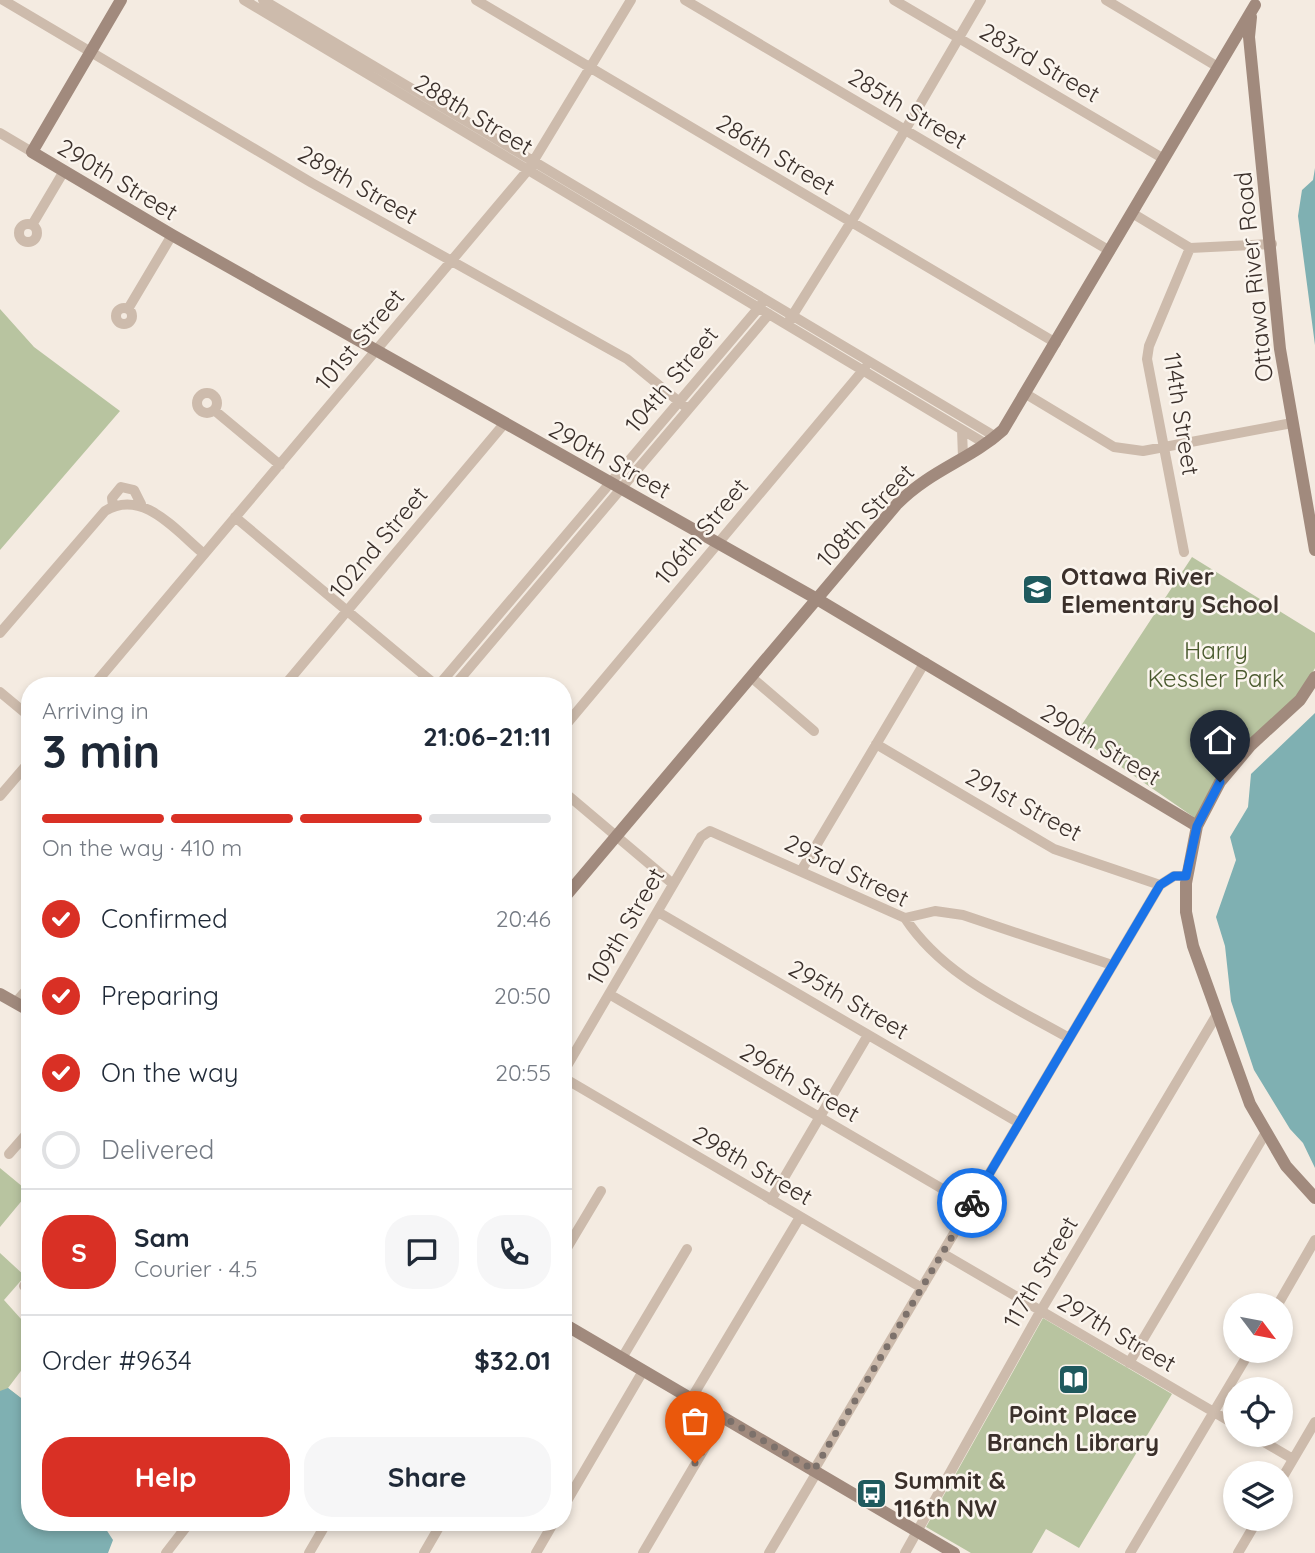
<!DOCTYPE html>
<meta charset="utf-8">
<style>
body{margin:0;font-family:Quicksand,sans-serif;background:#f6f6f7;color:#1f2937;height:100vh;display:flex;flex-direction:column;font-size:26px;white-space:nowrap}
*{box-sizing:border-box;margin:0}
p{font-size:23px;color:#747a83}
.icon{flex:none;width:38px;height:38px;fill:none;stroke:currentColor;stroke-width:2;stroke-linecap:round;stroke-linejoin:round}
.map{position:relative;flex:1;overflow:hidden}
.panel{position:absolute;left:21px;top:677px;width:551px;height:854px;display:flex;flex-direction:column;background:#fff;border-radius:28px;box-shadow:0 4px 10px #0003}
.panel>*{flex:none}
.needle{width:46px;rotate:122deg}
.buttons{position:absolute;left:1223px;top:1293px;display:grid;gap:14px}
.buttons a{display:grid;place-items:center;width:70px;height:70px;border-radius:50%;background:#fff;box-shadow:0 4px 10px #0003;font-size:35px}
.pin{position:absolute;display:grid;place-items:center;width:60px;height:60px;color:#fff;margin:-72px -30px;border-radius:50% 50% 50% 0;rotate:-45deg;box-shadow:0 0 7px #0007}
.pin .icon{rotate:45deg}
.courier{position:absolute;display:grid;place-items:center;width:70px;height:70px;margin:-35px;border:5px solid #1a73e8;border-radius:50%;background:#fff;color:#222;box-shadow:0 2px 9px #0007}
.overview em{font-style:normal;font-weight:700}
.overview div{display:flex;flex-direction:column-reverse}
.overview{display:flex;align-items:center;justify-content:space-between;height:119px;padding:0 21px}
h1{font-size:46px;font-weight:700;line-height:52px}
.bar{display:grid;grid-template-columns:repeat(4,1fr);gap:10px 7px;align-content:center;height:84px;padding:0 21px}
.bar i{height:9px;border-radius:5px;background:#e0e1e3}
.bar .current{background:#d93025}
.bar p{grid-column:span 4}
.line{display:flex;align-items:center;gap:18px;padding:0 21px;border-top:2px solid #e0e1e3}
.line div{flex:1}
.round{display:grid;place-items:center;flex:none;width:74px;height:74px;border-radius:28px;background:#f6f6f7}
ol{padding:0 21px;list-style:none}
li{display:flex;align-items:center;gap:21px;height:77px}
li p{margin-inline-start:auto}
li .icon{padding:7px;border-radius:50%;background:#d93025;color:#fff;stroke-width:4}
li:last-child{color:#747a83}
li i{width:38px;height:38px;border:4px solid #e0e1e3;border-radius:50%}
.action{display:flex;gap:14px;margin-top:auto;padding:14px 21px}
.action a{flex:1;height:80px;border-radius:28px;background:#d93025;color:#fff;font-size:28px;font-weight:700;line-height:80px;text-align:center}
.action a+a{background:#f6f6f7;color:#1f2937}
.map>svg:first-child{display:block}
.green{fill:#b8c4a0}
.water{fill:#7fb0b2}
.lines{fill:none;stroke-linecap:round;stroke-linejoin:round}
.street{stroke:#cdbbac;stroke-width:10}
.secondary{stroke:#a18a7d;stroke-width:12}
.done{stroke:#7c716b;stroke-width:7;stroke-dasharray:0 12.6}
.route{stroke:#1a73e8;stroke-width:9}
.labels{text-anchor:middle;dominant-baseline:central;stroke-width:5;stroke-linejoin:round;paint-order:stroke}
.street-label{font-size:24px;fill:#3b302b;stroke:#fbf5ee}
.poi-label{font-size:24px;font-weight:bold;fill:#3b302b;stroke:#fbf5ee;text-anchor:start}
.park-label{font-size:24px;fill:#4a5a2e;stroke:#fbf5ee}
</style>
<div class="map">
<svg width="1315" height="1553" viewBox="0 0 1315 1553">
<rect width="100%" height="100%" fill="#f4ebe1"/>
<path class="green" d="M0,309L34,347L120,411L0,550Z
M1192,557L1315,633V668L1306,685L1195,818L1075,735Z
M0,1168L29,1192L0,1227Z
M0,1253L25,1276L4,1300L30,1329V1359L8,1388L30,1405L0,1435Z
M1043,1318L1172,1394L1079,1548L1046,1529L1032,1553H971L926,1527Z"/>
<path class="water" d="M1315,168V345L1298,216L1302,190L1313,180Z
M1315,713V1168L1303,1143L1290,1129L1254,1070L1231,1001L1225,946L1216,917L1236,860L1230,837L1248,807L1251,774Z
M8,1388L30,1405V1522L102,1523L113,1540L108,1553H0V1391Z"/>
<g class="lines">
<path class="street" d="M3,0L312,183L627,359L688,409
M244,0L986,444
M263,0L996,437
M476,0L1056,343
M685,0L1110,251
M894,0L1164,159
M1106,0L1218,67
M0,133L32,152
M1132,213L1190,248L1272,244
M19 233a9 9 0 1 1 18 0a9 9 0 1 1-18 0Z
M32,225L64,171
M116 316a8 8 0 1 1 16 0a8 8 0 1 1-16 0Z
M128,309L172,235
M789,321L856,214L981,0
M197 403a10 10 0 1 1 20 0a10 10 0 1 1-20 0Z
M1026,394L1114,447L1143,451L1292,423
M214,410L280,465
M962,430L963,457
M113,506L112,498L121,487L134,490L141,504
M235,517L437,686
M1184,552L1147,359L1149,346L1190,248
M0,633L105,511C143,488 176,531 204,554
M751,677L814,731
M93,686L528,170L631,0
M284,686L504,424
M438,686L761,305
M454,686L769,314
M0,692L30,717
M564,727L865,368
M876,744L1054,849L1160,885
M564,792L673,884
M0,796L30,761
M801,871L925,662
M658,912L1019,1123
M905,918L935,911L963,915L1112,965
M609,994L970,1205
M15,1003L30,986
M564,1071L701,837L710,831L905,918C943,976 1009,1004 1069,1038
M564,1078L922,1288
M9,1154L30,1130
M771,1200L868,1035
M564,1253L601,1191
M942,1253L1236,1425
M24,1286L30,1278
M1277,1306L1315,1240
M622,1358L687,1249
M1129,1363L1265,1134
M691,1399L800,1217
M1252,1435L1293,1459
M814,1470L1160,885L1174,876H1186
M1281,1480L1315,1422
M564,1506L643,1371
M166,1553L190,1522
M309,1553L327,1522
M424,1553L442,1522
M536,1553L554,1522
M643,1553L723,1417
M769,1553L817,1472
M905,1553L1040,1312L1216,1016
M1130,1553L1250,1351
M1238,1553L1258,1519"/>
<path class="secondary" d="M121,0L32,152L172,235L817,599L1197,826
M1251,17L1249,37L1280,349L1315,550
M1315,677L1300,700L1251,745L1220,782L1197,826L1186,883V912L1193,946L1250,1104L1286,1166L1315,1198
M564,898L897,504C932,469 970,460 1003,430L1255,5
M0,994L30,1011
M564,1324L954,1553"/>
</g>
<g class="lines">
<path class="done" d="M695,1463L723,1417L814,1470L972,1203"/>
<path class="route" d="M972,1203L1160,885L1174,876H1186L1197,826L1220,782"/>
</g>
<defs>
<symbol id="school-square" viewBox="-11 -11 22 22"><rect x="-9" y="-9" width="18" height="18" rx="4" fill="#1f5a5e" stroke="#fbf5ee"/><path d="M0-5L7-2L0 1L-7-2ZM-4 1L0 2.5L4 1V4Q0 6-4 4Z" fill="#fff"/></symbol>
<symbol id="library-square" viewBox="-11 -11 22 22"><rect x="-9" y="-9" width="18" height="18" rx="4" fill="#1f5a5e" stroke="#fbf5ee"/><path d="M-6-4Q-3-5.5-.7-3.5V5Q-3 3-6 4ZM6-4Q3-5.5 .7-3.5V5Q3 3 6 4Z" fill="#fff"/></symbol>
<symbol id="bus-square" viewBox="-11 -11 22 22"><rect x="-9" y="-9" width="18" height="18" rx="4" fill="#1f5a5e" stroke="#fbf5ee"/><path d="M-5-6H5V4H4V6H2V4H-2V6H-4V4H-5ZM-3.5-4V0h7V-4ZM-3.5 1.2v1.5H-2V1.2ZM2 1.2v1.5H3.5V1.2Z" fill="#fff"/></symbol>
</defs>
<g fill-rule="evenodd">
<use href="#school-square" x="1020" y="572" width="35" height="35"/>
<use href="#library-square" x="1056" y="1362" width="35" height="35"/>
<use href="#bus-square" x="854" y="1476" width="35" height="35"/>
</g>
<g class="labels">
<g class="street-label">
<text transform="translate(1040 62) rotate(30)">283rd Street</text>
<text transform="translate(908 108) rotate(31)">285th Street</text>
<text transform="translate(474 114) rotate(31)">288th Street</text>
<text transform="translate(776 154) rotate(31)">286th Street</text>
<text transform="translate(118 179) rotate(31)">290th Street</text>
<text transform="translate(358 184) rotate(30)">289th Street</text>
<text transform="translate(1253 277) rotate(-96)">Ottawa River Road</text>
<text transform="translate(359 339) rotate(-50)">101st Street</text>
<text transform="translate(671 379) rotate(-50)">104th Street</text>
<text transform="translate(1182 414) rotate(81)">114th Street</text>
<text transform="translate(610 459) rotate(29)">290th Street</text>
<text transform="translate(865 515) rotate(-47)">108th Street</text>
<text transform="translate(701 531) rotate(-50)">106th Street</text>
<text transform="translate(378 542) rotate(-50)">102nd Street</text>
<text transform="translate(1101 744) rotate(31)">290th Street</text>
<text transform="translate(1024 804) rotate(28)">291st Street</text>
<text transform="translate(847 870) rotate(26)">293rd Street</text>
<text transform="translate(625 926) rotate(-60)">109th Street</text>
<text transform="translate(849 999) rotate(30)">295th Street</text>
<text transform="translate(800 1082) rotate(30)">296th Street</text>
<text transform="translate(753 1165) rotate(30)">298th Street</text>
<text transform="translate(1040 1272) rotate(-60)">117th Street</text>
<text transform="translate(1117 1332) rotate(30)">297th Street</text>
</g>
<g class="poi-label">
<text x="1061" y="576">Ottawa River<tspan x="1061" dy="28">Elementary School</tspan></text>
<text x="1073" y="1414" text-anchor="middle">Point Place<tspan x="1073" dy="28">Branch Library</tspan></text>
<text x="894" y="1480">Summit &amp;<tspan x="894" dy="28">116th NW</tspan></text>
</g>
<g class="park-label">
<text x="1216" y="650">Harry<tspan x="1216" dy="28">Kessler Park</tspan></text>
</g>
</g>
</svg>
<div class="buttons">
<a><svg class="needle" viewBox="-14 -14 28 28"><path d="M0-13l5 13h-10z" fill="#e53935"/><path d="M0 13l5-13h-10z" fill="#747a83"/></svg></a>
<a><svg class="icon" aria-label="locate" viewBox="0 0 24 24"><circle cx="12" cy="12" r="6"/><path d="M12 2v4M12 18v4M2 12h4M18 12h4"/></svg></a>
<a><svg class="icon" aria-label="layers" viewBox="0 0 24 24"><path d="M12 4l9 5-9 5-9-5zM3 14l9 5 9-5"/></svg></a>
</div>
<div class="pin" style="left:695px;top:1463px;background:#ea580c"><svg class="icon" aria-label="bag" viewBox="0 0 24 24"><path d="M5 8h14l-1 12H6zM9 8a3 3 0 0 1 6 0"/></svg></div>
<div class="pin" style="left:1220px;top:782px;background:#1f2937"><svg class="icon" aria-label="home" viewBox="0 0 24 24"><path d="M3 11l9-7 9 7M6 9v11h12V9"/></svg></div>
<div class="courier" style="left:972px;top:1203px"><svg class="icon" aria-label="bike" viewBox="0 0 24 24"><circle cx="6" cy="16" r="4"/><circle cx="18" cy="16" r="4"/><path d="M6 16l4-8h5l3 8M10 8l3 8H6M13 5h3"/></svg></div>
<section class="panel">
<div class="overview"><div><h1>3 min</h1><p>Arriving in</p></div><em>21:06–21:11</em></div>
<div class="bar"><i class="current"></i><i class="current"></i><i class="current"></i><i></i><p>On the way · 410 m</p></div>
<ol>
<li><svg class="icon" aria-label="check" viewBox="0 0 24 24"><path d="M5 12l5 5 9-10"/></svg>Confirmed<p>20:46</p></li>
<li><svg class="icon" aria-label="check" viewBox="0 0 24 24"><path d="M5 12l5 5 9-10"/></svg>Preparing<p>20:50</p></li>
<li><svg class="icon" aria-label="check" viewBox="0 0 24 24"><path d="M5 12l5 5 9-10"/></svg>On the way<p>20:55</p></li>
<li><i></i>Delivered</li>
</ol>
<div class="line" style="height:126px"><b class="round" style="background:#d93025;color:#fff">S</b><div><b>Sam</b><p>Courier · 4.5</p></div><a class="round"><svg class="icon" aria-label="chat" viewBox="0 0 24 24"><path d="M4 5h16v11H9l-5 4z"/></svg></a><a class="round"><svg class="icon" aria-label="phone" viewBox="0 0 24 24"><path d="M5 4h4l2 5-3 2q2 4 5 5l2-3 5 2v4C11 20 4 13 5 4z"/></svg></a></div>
<div class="line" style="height:91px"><div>Order #9634</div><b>$32.01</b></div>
<div class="action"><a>Help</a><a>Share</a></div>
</section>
</div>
